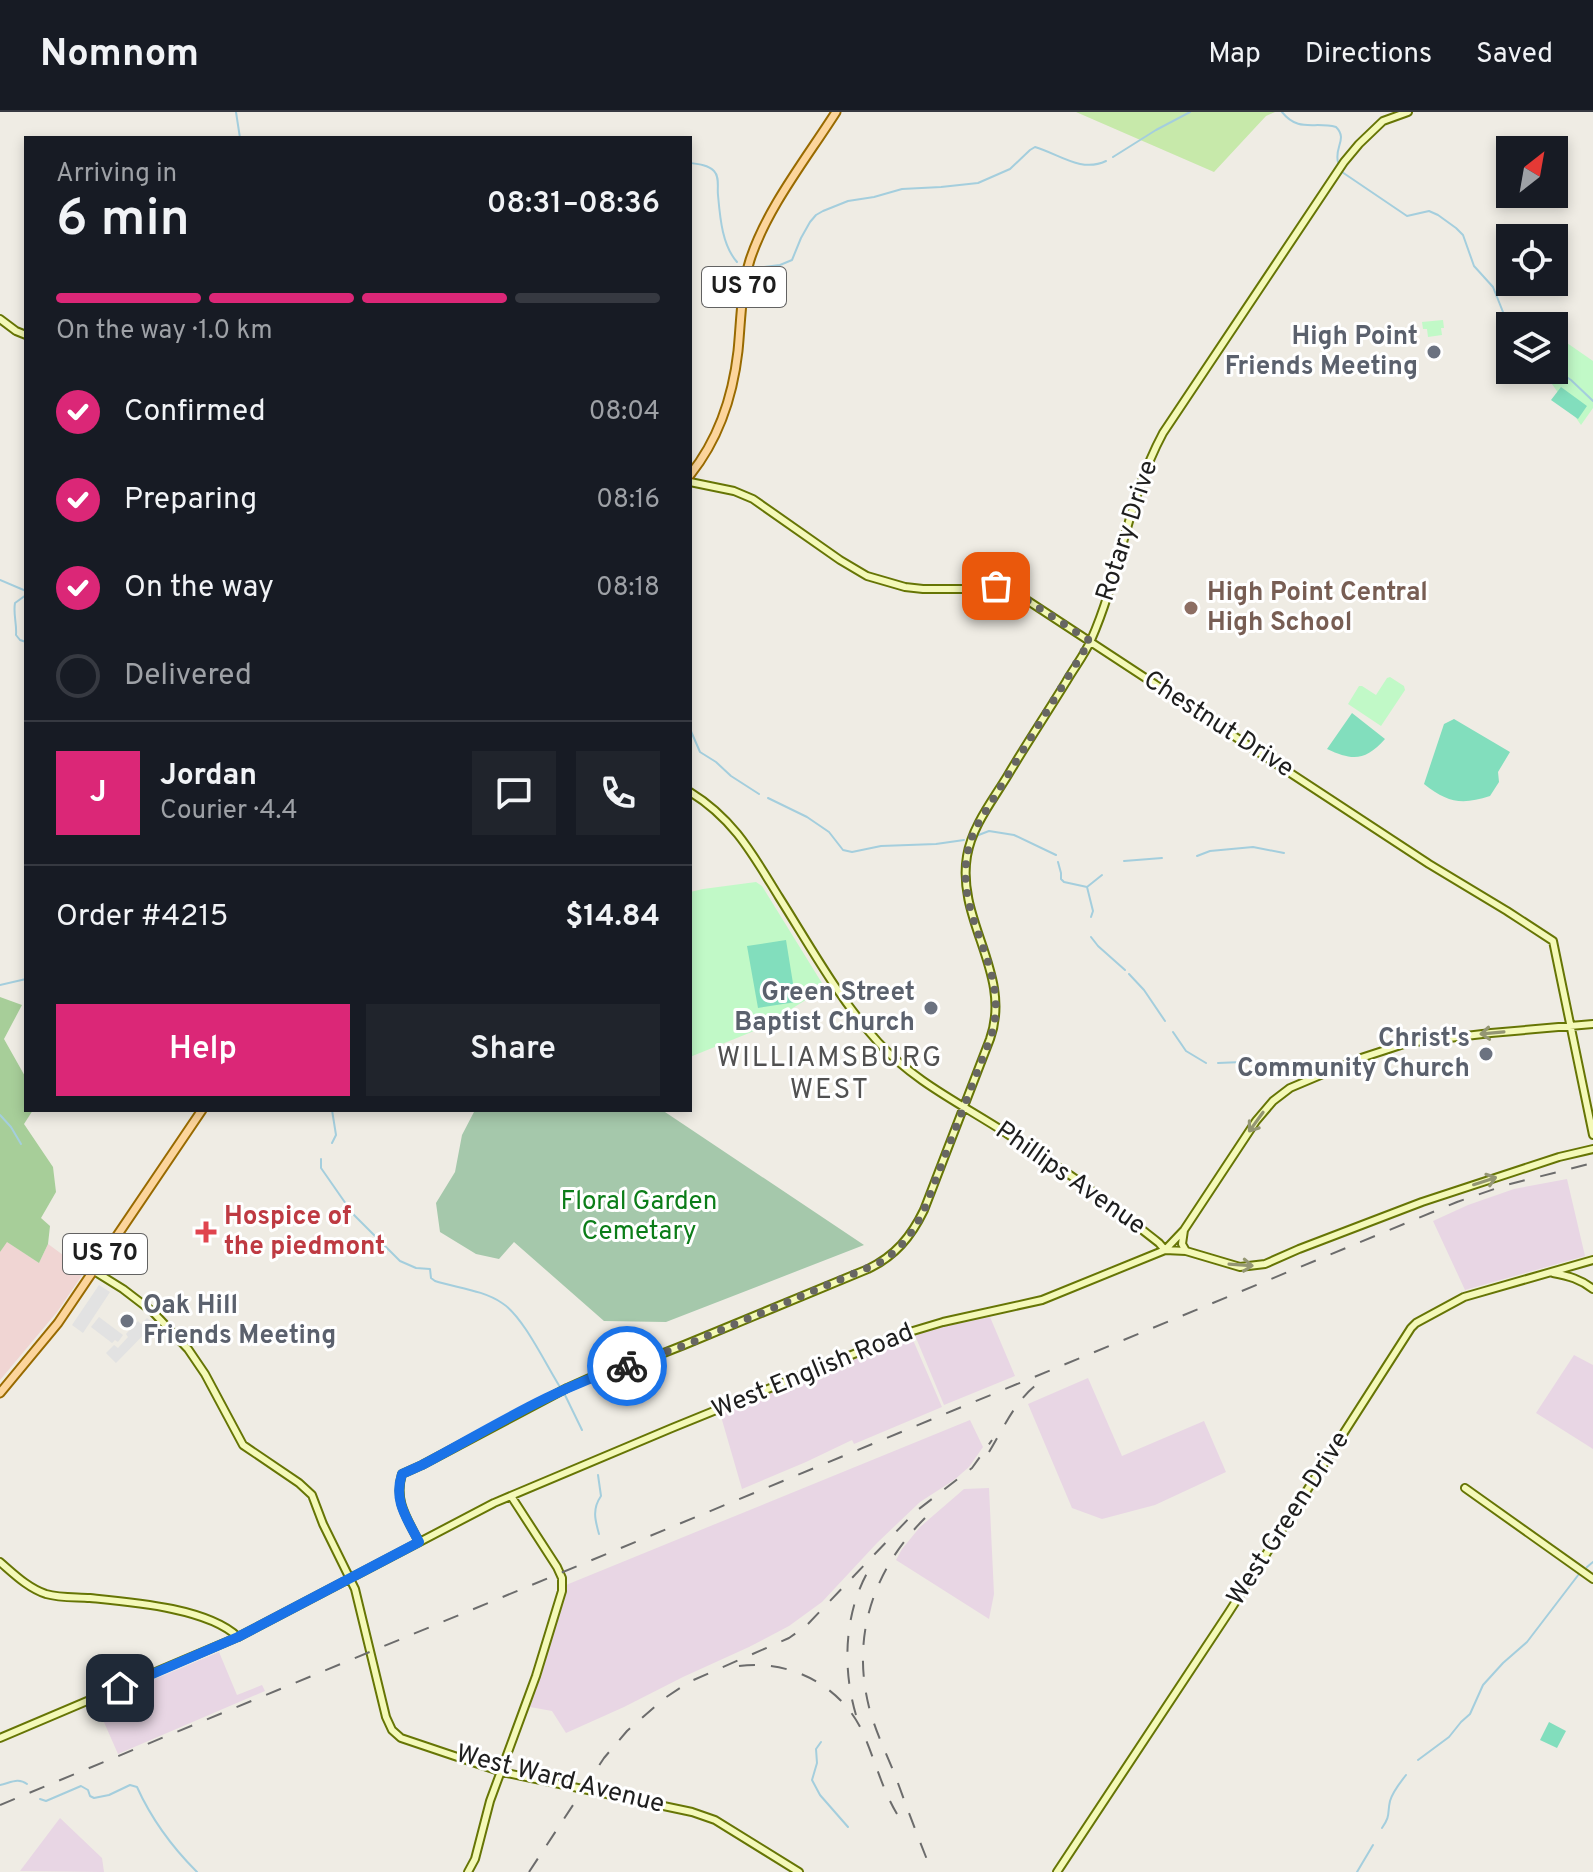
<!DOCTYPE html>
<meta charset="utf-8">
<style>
body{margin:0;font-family:Overpass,sans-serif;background:#20242c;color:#f1f3f6;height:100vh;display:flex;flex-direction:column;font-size:30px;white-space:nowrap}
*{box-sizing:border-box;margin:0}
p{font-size:26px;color:#9ea1a6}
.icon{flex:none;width:44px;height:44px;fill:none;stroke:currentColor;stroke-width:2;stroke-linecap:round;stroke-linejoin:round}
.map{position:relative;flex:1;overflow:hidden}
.sheet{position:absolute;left:24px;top:24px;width:668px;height:976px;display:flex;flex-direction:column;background:#171b24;border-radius:0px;box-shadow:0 4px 12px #0003}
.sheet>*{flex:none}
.needle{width:52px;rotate:31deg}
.tools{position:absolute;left:1496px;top:24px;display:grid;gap:16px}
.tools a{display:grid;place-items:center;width:72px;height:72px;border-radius:0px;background:#171b24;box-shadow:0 4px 12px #0003;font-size:40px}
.pin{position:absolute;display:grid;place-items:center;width:68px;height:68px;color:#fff;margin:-34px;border-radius:16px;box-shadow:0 4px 12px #0006}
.courier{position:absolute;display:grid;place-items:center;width:80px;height:80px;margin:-40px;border:6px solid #1a73e8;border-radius:50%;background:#fff;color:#222;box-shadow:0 2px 10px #0007}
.headline em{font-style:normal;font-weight:600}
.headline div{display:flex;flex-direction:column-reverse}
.headline{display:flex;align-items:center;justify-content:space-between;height:136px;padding:0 32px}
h1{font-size:52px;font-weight:600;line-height:60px}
.bar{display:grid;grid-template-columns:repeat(4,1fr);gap:12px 8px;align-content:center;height:96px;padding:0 32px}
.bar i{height:10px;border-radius:6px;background:#363941}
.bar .active{background:#db2777}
.bar p{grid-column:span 4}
.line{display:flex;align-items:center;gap:20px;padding:0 32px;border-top:2px solid #363941}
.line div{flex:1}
.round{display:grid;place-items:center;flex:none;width:84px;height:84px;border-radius:0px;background:#20242c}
ol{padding:0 32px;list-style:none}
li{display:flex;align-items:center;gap:24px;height:88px}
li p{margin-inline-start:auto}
li .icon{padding:8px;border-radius:50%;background:#db2777;color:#fff;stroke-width:4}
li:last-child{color:#9ea1a6}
li i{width:44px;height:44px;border:4px solid #363941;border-radius:50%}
.action{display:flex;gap:16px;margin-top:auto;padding:16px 32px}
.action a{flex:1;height:92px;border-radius:0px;background:#db2777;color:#fff;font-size:32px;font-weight:600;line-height:92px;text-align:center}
.action a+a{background:#20242c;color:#f1f3f6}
header{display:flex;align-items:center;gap:48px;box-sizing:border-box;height:112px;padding:0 40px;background:#171b24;border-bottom:2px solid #363941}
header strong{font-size:38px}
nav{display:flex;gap:44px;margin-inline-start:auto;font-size:28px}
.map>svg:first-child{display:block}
.commercial{fill:#f0d5d3}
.industrial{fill:#e8d6e4}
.grass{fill:#c7e9aa}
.forest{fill:#a7ce99}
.cemetery{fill:#a5c8ab}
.park{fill:#c1f9c7}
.pitch{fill:#82debd}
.parking{fill:#e2e2e2}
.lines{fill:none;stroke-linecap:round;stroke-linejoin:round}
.stream{stroke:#a4cedd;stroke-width:2}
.secondary-casing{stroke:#667505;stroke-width:10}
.primary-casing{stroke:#986a00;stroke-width:11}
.secondary{stroke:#f4f9b8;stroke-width:6}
.primary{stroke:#fcd59c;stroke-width:7}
.rail{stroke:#6c6c6c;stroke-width:2;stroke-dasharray:16 16;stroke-linecap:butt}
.oneway{stroke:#949673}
.done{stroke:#676663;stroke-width:8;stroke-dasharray:0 14.4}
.route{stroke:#1a73e8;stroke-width:10}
.worship-dot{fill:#6b7280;stroke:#fff;stroke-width:3}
.education-dot{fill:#8d6e63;stroke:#fff;stroke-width:3}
.health-dot{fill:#e0444e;stroke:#fff;stroke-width:3}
.labels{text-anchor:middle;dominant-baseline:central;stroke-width:6;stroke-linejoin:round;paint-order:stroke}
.shield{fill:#fff;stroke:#626262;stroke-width:2}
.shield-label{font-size:24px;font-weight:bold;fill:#1e1e1e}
.worship-label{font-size:26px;font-weight:bold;fill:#5b616d;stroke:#fff;text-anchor:end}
.street-label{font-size:26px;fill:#1e1e1e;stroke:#fff}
.education-label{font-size:26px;font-weight:bold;fill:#785e54;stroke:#fff;text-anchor:start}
.park-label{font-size:26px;fill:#0b7d18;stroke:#fff}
.health-label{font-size:26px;font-weight:bold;fill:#be3a42;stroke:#fff;text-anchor:start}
.neighbourhood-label{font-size:28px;letter-spacing:2px;fill:#515151;stroke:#fff}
</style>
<header>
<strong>Nomnom</strong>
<nav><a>Map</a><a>Directions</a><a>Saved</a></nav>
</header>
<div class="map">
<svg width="1593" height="1760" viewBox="0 0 1593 1760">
<rect width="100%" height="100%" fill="#efece4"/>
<path class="commercial" d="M6,1129L39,1151L48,1132L85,1159L57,1200L0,1268V1140Z"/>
<path class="industrial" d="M1567,1067L1585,1144L1465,1178L1433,1109L1468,1093L1514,1077Z
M990,1205L1015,1264L944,1293L914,1221Z
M910,1221L942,1295L854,1332L852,1328L806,1350L742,1377L720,1301Z
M1574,1243L1593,1253V1337L1536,1301Z
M1088,1266L1122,1344L1204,1309L1226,1360L1155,1393L1102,1407L1072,1396L1028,1292Z
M970,1308L983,1335L969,1355L954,1368L920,1390L877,1431L822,1490L789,1514L749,1535L683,1565L624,1595L566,1621L552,1599L530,1595L566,1480V1473Z
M989,1376L994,1482L989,1507L896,1448L902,1437L920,1415L964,1377Z
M219,1540L237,1583L262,1573L265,1579L118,1642L96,1592Z
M60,1706L102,1746L104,1760L20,1759Z"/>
<path class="grass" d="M1076,0H1275L1266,4L1214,60Z"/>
<path class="forest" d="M0,885L22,893L4,927L26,966V998H33L24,1012L53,1055L56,1080L41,1106L50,1114L48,1132L39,1151L7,1130L0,1140Z"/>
<path class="cemetery" d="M475,998H662L864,1133L666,1210L604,1209L514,1130L499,1147L476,1142L440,1120L436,1091L455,1060L462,1023Z"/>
<path class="park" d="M1443,208L1444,216H1441L1442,223L1428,225L1427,217H1423L1422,210Z
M1554,222L1593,249V296L1581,313L1542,258H1554Z
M1390,565L1404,574L1405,578L1381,614L1348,592L1359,574H1362L1376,583L1387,566Z
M756,770L762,774L825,876L759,917L690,945V780L703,777Z"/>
<path class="pitch" d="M1561,275L1587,294L1578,307L1551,288Z
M1352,601L1385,627C1365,649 1353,649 1327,637Z
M1454,607L1510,640L1498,660L1499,670L1490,684C1462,693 1448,691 1424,672L1444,612Z
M786,828L796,890L758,896L747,834Z
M1549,1610L1566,1619L1557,1636L1540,1628Z"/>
<path class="parking" d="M99,1173L110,1180L83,1221L72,1213Z
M99,1205L123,1223L118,1230L115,1228L112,1231L91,1215Z
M147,1206L154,1212L116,1251L106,1241L114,1233L118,1236L128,1225L126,1222L138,1209L141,1212Z"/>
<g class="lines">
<path class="stream" d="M236,0L240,26
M1282,0C1299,21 1314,9 1336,15C1348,27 1334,35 1338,50
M1113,45L1156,18L1190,0
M690,51C698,52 708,53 714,59C720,65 717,76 718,83C720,105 722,133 737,150
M1342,60L1407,104L1429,99L1438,103L1456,116L1463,123L1474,154L1493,175L1503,200L1514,214
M756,156L780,153L792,148L801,126L810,110L816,103L823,99L848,89L874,85L902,77L941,75L978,71L1010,57L1030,38L1035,35C1059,42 1081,61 1106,49
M1554,257L1571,268L1593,289
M0,468L26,479
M26,483L15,491C13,502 17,512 16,523L20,528L26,530
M690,617L700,640L716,650L731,664L759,682
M768,686L807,705L829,720L843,738L852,740L881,734L936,732L964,728
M976,724L989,719L1014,723L1056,743
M1197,744L1210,739L1253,735L1284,741
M1124,749L1162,746
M1058,750L1061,761V767L1064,770L1087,775L1102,763
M1087,775L1093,799L1091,805
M1091,825L1098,834L1125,858
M1129,862L1144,878L1165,909
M0,873L26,867
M1173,920L1186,939L1206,951
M1218,951L1242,950
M0,1003L11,1015L21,1032
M332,1031L336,1023L332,998
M321,1047V1056L353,1102L400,1149L416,1156L430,1157L431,1166L435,1169C457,1176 483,1178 502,1191C523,1204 546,1253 560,1275
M564,1281L582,1318
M598,1363L601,1384C592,1397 595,1408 599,1422
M1587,1455L1593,1450
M821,1630L816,1637L817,1651L812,1668L820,1683L848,1715
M1418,1648L1449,1625L1461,1610L1470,1602L1483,1573L1503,1551L1527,1530L1579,1462
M0,1673C10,1671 18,1665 27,1672
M40,1687L46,1689L81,1674L88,1678L90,1684L94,1686L109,1683L130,1673L137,1675C151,1706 173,1736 197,1760
M1382,1716C1391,1703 1387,1702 1390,1689C1393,1679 1400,1671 1406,1663
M1357,1760L1373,1733"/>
<defs>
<path id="secondary" d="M0,207L16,219L26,223
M690,370L734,379L753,387L840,448L867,464L905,475L923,477H973L996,474L1013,479L1429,752L1507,799L1553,829L1593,1023
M690,680C734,707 753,743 779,785C810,834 839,887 878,930C913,969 963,993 1006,1021C1030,1037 1054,1052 1077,1068C1105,1088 1132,1110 1159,1131L1165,1138
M1184,1118L1182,1132L1186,1139
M1165,1138L1186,1139L1240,1155L1265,1152L1299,1137L1422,1090L1559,1045L1593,1037
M94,1159L123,1177L153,1200L188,1237L205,1262L243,1333L299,1371L312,1383L323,1412L355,1477L386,1605L392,1618L401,1626L502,1660L692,1700L715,1708L799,1760
M1553,1161C1569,1164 1580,1167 1593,1177
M1465,1376L1593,1467
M419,1430C407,1406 394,1389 402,1362L422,1353L567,1276L596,1263L646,1248L684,1233L868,1157C895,1144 911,1125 924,1098L990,927C1013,862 956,809 967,744C972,714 993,688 1008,663C1027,631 1047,601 1066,570C1074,556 1085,542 1091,528C1121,460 1127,388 1163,321L1344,50L1359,32L1383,9L1408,0
M0,1450C14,1462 28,1476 46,1482C60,1486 75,1485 90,1486C131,1490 208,1496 238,1525
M0,1626L238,1525L494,1391L672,1316L903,1222L943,1210L1042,1188L1165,1138L1184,1118L1256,1009L1273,989L1290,976L1361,946L1407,931L1491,921L1593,912
M468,1760L475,1747L490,1689L536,1564L562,1479V1466L557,1455L511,1384
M1057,1760L1229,1500L1411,1216L1416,1211L1464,1185L1593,1148"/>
<path id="primary" d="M690,363C718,328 733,283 738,239C741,209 741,177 750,148C767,96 806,47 836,0
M0,1281L58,1211L202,998"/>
</defs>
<use href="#secondary" class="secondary-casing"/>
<use href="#primary" class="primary-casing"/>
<use href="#secondary" class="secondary"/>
<use href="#primary" class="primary"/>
<path class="rail" d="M989,1340C1005,1314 1018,1281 1047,1266
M925,1406C874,1457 851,1523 869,1595C875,1618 886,1641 895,1663C907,1696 919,1728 932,1760
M739,1554C790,1547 842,1574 863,1621C875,1648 882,1677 897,1702
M856,1603C842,1556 844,1499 870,1456
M0,1693L1457,1090L1506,1073L1593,1051
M529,1760L604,1646L627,1619L643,1605L665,1586L689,1570L789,1526L806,1514L915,1400L972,1356L992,1328"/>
</g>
<defs><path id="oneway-shaft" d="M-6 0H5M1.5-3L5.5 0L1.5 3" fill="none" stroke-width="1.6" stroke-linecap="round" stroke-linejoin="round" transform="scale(2)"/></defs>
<g class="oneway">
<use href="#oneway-shaft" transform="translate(1492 921) rotate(175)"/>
<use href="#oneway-shaft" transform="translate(1256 1010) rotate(126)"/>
<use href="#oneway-shaft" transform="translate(1485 1069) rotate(-18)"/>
<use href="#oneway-shaft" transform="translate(1241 1153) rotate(4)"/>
</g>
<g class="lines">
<path class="done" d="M627,1254L688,1232L877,1152C899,1140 913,1121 924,1098L990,927C1017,851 938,798 976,715L1090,529L1013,479L996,474"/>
<path class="route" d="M120,1576L238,1525L419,1430C407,1406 393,1389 402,1362L422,1353C488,1318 555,1275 627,1254"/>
</g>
<g class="worship-dot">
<circle cx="1434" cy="240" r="8"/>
<circle cx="931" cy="896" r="8"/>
<circle cx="1486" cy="942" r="8"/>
<circle cx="127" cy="1209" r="8"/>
</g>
<circle class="education-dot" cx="1191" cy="496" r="8"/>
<path class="health-dot" d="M202 1108h8v8h8v8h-8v8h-8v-8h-8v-8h8z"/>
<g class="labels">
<g class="shield">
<rect x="702" y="155" width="84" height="40" rx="6"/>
<rect x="63" y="1122" width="84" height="40" rx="6"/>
</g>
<g class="shield-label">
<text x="744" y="175">US 70</text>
<text x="105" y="1142">US 70</text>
</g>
<g class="worship-label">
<text x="1418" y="225">High Point<tspan x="1418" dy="30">Friends Meeting</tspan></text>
<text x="915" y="881">Green Street<tspan x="915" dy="30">Baptist Church</tspan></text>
<text x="1470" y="927">Christ's<tspan x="1470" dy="30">Community Church</tspan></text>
<text x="143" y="1194" text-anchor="start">Oak Hill<tspan x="143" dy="30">Friends Meeting</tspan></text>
</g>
<g class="street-label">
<text transform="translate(1128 419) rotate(-72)">Rotary Drive</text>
<text transform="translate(1218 613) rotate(33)">Chestnut Drive</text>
<text transform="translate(1070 1067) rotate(35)">Phillips Avenue</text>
<text transform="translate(813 1260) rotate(-22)">West English Road</text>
<text transform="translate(1289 1407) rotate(-57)">West Green Drive</text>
<text transform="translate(560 1668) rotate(14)">West Ward Avenue</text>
</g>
<g class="education-label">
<text x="1207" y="481">High Point Central<tspan x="1207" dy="30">High School</tspan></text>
</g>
<g class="park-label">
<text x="639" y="1090">Floral Garden<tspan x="639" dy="30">Cemetary</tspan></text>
</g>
<g class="health-label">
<text x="224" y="1105">Hospice of<tspan x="224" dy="30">the piedmont</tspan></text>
</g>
<g class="neighbourhood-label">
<text x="830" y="947">WILLIAMSBURG<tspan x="830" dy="32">WEST</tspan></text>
</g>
</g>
</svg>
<div class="tools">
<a><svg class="needle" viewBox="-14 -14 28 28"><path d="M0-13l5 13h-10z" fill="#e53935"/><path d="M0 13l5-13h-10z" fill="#9ea1a6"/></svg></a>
<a><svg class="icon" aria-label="locate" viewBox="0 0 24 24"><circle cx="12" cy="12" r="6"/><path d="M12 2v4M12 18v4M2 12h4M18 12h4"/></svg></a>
<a><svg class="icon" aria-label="layers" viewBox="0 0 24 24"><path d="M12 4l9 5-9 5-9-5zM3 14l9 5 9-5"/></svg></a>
</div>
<div class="pin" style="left:996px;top:474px;background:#ea580c"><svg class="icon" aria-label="bag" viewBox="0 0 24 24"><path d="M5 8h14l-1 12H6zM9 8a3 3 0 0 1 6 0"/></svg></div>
<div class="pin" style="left:120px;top:1576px;background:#1f2937"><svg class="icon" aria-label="home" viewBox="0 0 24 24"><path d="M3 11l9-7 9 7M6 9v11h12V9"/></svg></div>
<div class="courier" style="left:627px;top:1254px"><svg class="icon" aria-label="bike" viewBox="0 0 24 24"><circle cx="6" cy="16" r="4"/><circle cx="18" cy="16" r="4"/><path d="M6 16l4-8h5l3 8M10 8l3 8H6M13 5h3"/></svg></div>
<section class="sheet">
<div class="headline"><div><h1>6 min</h1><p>Arriving in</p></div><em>08:31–08:36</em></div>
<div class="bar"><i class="active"></i><i class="active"></i><i class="active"></i><i></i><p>On the way · 1.0 km</p></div>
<ol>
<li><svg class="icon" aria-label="check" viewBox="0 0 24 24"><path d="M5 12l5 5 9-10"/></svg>Confirmed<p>08:04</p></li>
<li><svg class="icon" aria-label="check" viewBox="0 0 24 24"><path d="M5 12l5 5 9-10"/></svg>Preparing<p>08:16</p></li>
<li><svg class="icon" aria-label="check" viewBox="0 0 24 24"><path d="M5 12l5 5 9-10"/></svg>On the way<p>08:18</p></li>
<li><i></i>Delivered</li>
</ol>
<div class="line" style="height:144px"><b class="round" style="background:#db2777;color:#fff">J</b><div><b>Jordan</b><p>Courier · 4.4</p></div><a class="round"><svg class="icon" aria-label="chat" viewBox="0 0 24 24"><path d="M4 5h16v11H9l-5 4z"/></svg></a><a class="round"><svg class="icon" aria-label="phone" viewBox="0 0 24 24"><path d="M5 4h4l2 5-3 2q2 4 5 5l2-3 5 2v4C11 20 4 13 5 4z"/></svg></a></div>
<div class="line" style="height:104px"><div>Order #4215</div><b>$14.84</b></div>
<div class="action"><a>Help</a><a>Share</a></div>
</section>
</div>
